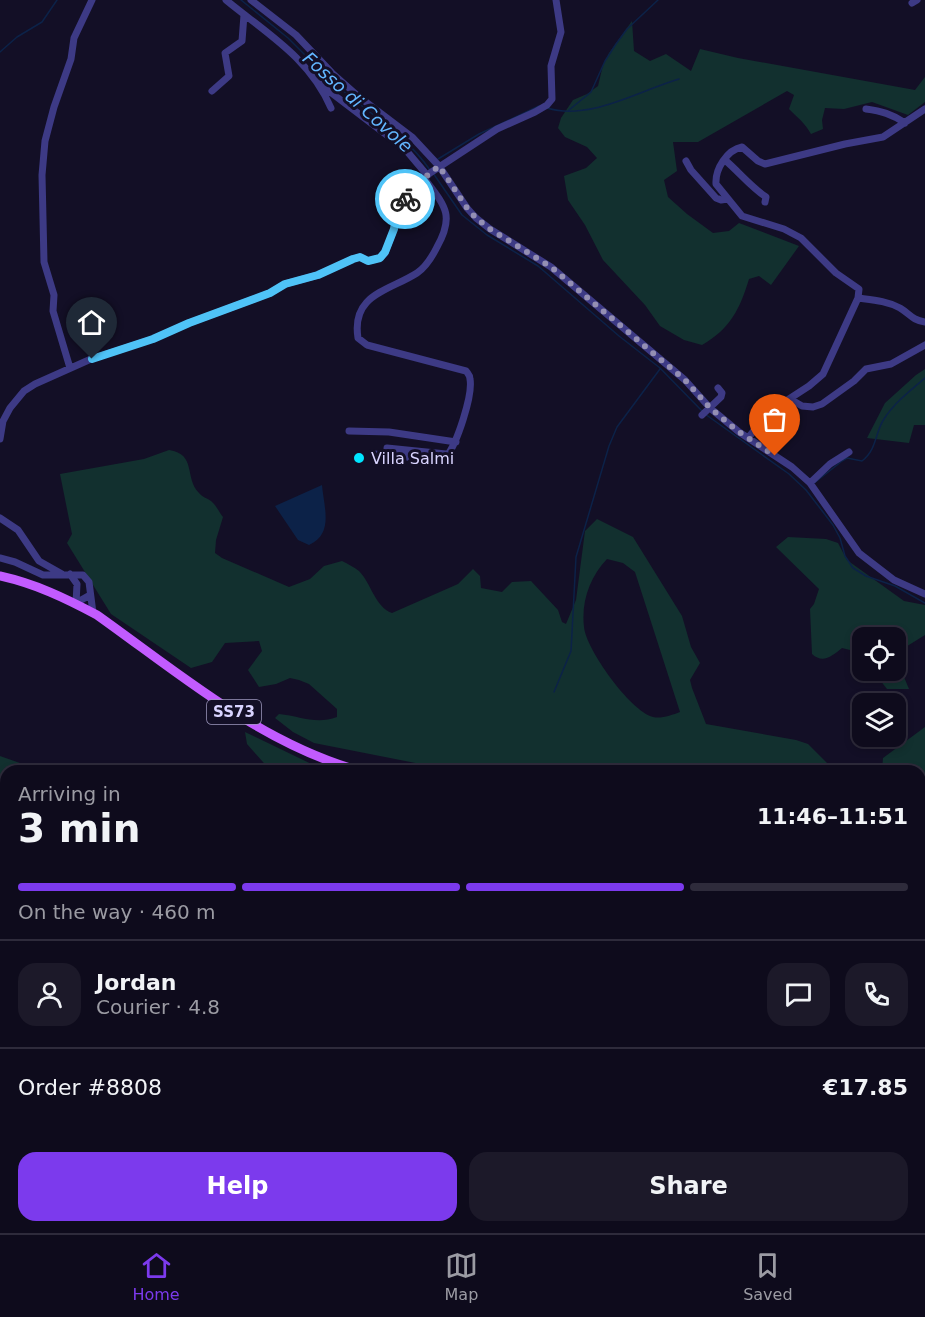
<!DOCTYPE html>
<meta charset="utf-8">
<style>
body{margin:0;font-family:"DejaVu Sans",sans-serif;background:#1c1929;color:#f1f3f6;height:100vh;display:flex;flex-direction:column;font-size:22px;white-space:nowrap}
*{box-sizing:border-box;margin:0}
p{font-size:20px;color:#9b9ba3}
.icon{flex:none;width:33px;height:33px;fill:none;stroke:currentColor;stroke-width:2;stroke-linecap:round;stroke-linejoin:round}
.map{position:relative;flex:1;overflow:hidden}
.drawer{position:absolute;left:0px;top:765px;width:926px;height:468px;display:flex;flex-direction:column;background:#0e0b1c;border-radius:18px 18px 0 0;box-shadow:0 3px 9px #0003,0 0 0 2px #2e2b3b}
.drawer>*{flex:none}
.tools{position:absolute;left:852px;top:627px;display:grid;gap:12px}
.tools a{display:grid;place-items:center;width:54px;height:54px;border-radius:12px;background:#0e0b1c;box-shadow:0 3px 9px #0003,0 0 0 2px #2e2b3b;font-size:30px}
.pin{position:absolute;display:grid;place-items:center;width:51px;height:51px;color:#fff;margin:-62px -26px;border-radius:50% 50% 50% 0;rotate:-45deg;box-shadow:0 0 6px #0007}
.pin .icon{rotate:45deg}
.courier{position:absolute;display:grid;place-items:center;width:60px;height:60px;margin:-30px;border:4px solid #4fc3f7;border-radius:50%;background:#fff;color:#222;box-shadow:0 2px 8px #0007}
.summary em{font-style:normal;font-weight:700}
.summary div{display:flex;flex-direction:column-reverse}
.summary{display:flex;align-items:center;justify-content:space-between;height:102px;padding:0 18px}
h1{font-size:39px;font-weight:700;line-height:45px}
.bar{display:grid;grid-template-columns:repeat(4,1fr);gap:9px 6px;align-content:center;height:72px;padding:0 18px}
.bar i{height:8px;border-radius:4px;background:#2e2b3b}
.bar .on{background:#7c3aed}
.bar p{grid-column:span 4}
.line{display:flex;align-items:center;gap:15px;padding:0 18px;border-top:2px solid #2e2b3b}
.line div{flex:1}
.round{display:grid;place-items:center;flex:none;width:63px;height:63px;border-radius:18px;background:#1c1929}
.action{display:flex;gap:12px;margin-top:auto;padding:12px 18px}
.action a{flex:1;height:69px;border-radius:18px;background:#7c3aed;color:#fff;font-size:24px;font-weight:700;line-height:69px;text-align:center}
.action a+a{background:#1c1929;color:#f1f3f6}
.dock{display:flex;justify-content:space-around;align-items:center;height:84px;border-top:2px solid #2e2b3b;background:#0e0b1c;font-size:16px;color:#9b9ba3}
.dock a{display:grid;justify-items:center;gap:3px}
.dock .on{color:#7c3aed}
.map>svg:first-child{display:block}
.green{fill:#12302f;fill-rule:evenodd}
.water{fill:#0c2248}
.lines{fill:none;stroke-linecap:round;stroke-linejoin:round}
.stream{stroke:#0c2248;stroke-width:1.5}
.minor{stroke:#3d3a85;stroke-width:7}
.major{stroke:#c25bff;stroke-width:9}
.done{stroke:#948fb3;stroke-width:6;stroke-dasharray:0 10.8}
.route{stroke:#4fc3f7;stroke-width:8}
.poi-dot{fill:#00e5ff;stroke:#130f26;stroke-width:2}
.labels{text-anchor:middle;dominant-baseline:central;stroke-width:6;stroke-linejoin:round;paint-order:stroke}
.shield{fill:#130f26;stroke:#9e99be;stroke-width:1.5}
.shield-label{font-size:15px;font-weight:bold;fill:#d9d4ff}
.poi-label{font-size:16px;fill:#d9d4ff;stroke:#130f26;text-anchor:start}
.water-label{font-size:18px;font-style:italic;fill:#62b6ff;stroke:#130f26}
</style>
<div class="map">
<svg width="925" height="1233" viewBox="0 0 925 1233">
<rect width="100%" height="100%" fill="#130f26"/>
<path class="green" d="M632,21L634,51L650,61L666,54L691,71L700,49L738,58L915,90L925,77V102L908,115L872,102L844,109L825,108L822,120L823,129L811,134C805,123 798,118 789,109L794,95L787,91L698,142H673L677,171L664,180L668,197L687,214L713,233L729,231L739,223L799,246L771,285L759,276L749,279C740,309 730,329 702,345L684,340L660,326L645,305L603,260L585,225L568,200L564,176L586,168L597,158L587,147L565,137L558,128L561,118L573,100L587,94L598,86L603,65L609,53Z
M925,369V425H914L909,443L867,438L885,403L916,375Z
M169,450C197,454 184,478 199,493C202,497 207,498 211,501C216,505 219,512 223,517L216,540L215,553L222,558L289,587L310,579L324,566L342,561C348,564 354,567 359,571C371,583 375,607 392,613L458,584L473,569L480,576L481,588L502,592L512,582L531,581L558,610L562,622L566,624L576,600L585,531L597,519L633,537L682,616L691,647L700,663L690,680L692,688L706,724L796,740L808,744L835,771H586L544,769L456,771L314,743L293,732L275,718L279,714C300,716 316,725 337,717V709L309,684L299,680L290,678L276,684L259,687L248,670L262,651L259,641L225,643L212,662L191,668L111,614L67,543L72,534L60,474L144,459ZM607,559L623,563L635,572L680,712C672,715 661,719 653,717C630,711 586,649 584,627C581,601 590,577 607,559Z
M788,537L826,539L838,543L847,560L904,601L925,605V635L896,653V638H862V658L854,651L842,648C832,656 823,664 812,654L810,609L814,604L819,589L776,547Z
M896,658L909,689H887L873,671L896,670Z
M925,727V981L920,974V771H882L883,758Z
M245,732L326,771H271L247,744Z
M0,756L34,768L38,771H6V834L0,833Z
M6,898V1042L0,1046V905Z
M920,1005L925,1012V1233H268L276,1227H920Z"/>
<path class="water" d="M322,485C324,508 334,534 309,545L298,540L275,506Z"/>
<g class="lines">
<path class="stream" d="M241,0L288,38L326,76
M0,52L17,37L42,22L57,0
M329,79C363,110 404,132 430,170
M547,108C590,121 638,91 679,79
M569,110L591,92L605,61L616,44L627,29L658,0
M438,159L479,134L539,106
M433,173L462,215L487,235L538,266L619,336L660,368L702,411
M705,414L789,474L806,490L833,525L840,538L845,556L853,568L866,576L895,586L925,603
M813,484L842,461L847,458L862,461C877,450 875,432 884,419C894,403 911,390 925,378
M554,692L571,651L576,557L609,446L617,427L660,369
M313,1227V1233
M343,1233L349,1227
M586,1233L593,1227"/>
<path class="minor" d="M226,0C266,33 310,58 331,108
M251,0L296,35L332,73L358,96L412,137L439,166L467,208L476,218L490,229L551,267L685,380L710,408L739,432L792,467L810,483L859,553L894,580L925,594
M912,3L917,0
M332,73L321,85L405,149L427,175
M212,91L229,76L225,53L242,41L244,15
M866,109C881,111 892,114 905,123
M725,160C739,172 751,187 766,197L765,202
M686,161L691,170L716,198L721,200L728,199
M858,298C873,300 887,301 900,308C910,314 912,320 925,322
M70,368L53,311L54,295L44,262L42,175L45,141L54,107L71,59L74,38L92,0
M790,399L802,406L813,407L822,404L854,381L866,369L891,364L925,345
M702,415L721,397L722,393L718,388
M349,431L389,432L456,442
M748,438L769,412L809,386L823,374L858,298L859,289L836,273L801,238L784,229L742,216L716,184C715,169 727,150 742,147L758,161L765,164L845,144L883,137L925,109
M0,439L3,421L10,408L24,391L35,384L91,359L153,339L189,323L270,293L285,284L318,275L353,259L360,257L368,261L380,258L385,253L394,229L397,210L412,190L430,173L497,129L535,112L547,105L552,99L551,66L561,32L556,0
M387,448L446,454
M374,454L429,459L446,457C457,444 473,395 470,379C470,375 468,374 466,371L367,345L358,338C351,294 389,291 417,273C426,267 432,257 437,247C455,215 445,206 424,178
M810,483L830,464L849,452
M0,518L18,530L39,561L62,574
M0,558L15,562L43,575H83L89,582L93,613
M70,574L77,584L76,603L90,595
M0,969L6,970"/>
<path class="major" d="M0,576C36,584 65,598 97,615C180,674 260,743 360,771
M920,992L925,999"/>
</g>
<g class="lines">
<path class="done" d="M405,199L424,178L439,166L467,208L476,218L490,229L551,267L685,380L710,408L739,432L775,456"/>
<path class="route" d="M92,359L153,339L189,323L270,293L285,284L318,275L353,259L360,257L368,261L380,258L385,252L394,229L397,210L405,199"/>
</g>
<circle class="poi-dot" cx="359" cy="458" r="6"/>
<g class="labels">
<rect class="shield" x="207" y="700" width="54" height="24" rx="4.5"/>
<g class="shield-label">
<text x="234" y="712">SS73</text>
</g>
<g class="poi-label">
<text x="371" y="458">Villa Salmi</text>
</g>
<g class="water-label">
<text transform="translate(358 102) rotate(42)">Fosso di Covole</text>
</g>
</g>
</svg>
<div class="tools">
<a><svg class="icon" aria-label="locate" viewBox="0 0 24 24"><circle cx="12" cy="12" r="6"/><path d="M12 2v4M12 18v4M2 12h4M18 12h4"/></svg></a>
<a><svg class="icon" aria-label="layers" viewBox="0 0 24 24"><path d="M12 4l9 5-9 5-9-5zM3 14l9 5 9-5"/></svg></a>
</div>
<div class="pin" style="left:775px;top:456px;background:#ea580c"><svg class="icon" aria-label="bag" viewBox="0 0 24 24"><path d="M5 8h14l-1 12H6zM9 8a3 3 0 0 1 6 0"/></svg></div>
<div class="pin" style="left:92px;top:359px;background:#1f2937"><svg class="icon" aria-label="home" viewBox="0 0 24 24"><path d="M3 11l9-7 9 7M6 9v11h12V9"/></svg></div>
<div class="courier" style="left:405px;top:199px"><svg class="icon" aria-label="bike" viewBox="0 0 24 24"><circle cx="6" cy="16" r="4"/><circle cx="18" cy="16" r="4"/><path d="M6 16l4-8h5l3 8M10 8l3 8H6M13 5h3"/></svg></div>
<section class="drawer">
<div class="summary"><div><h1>3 min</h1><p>Arriving in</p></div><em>11:46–11:51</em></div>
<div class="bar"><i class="on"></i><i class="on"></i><i class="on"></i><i></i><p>On the way · 460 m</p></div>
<div class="line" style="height:108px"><a class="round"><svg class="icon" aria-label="person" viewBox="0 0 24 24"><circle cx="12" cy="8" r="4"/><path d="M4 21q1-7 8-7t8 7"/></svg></a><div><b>Jordan</b><p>Courier · 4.8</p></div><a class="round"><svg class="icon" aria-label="chat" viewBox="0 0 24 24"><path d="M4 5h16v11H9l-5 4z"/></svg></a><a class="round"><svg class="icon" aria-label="phone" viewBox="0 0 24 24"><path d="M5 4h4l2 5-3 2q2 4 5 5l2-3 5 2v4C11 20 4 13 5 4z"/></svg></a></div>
<div class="line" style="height:78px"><div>Order #8808</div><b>€17.85</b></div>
<div class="action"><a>Help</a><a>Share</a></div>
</section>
</div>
<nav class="dock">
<a class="on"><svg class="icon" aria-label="home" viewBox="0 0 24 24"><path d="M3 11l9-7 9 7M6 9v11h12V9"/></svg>Home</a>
<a><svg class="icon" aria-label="map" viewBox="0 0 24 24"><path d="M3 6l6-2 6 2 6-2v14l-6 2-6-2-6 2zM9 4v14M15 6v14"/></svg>Map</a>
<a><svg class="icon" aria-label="saved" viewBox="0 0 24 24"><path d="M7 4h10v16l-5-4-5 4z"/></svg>Saved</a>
</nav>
